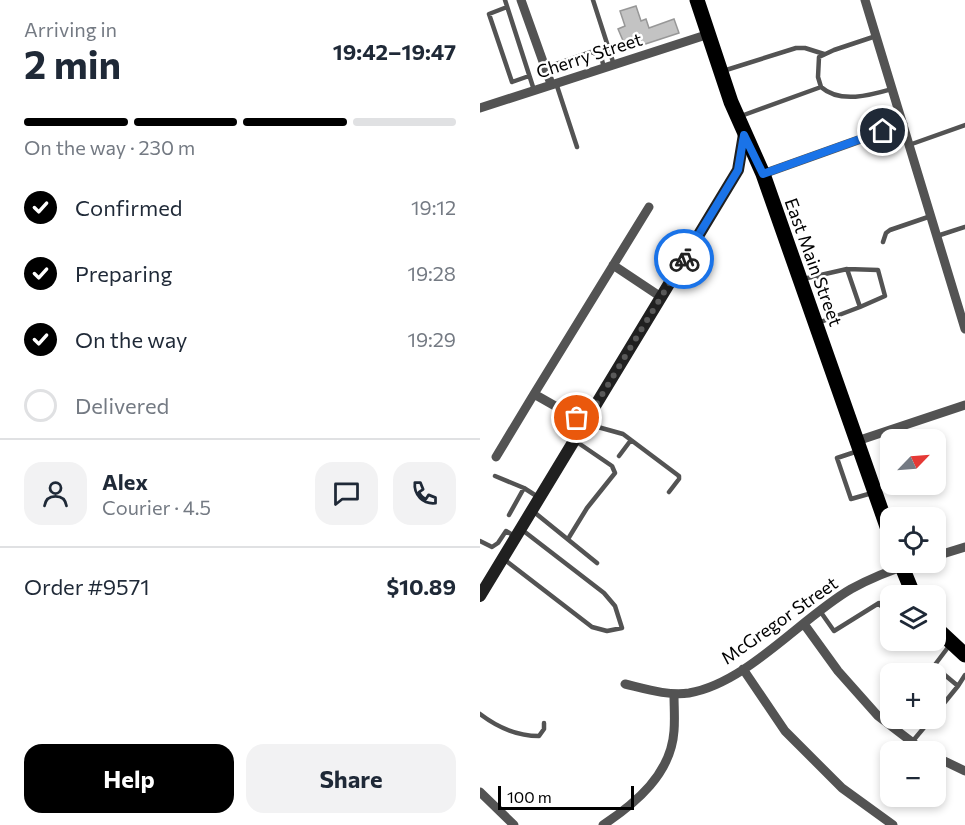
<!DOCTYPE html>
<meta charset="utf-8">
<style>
body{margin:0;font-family:Commissioner,sans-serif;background:#f2f2f3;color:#1f2937;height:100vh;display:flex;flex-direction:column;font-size:22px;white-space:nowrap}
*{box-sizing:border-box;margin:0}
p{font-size:20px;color:#747a83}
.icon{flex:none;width:33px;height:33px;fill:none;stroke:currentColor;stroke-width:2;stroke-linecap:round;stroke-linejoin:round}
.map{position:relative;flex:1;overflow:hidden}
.side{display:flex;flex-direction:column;background:#fff;width:480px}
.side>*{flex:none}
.needle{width:39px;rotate:65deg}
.buttons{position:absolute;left:400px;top:429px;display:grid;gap:12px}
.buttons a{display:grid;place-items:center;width:66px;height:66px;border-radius:12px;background:#fff;box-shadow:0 3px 9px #0003;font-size:30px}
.scale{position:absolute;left:18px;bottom:15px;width:136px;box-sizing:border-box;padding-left:6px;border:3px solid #000;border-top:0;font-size:16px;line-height:21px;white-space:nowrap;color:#000;-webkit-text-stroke:4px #fff;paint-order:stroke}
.pin{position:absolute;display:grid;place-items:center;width:51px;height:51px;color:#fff;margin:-26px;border:3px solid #fff;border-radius:50%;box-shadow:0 2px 6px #0007}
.courier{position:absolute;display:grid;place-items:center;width:60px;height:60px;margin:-30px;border:4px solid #1a73e8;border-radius:50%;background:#fff;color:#222;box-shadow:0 2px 8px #0007}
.overview em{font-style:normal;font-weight:700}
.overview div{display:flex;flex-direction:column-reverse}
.overview{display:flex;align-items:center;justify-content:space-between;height:102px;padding:0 24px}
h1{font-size:39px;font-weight:700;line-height:45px}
.bar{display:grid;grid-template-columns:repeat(4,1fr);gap:9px 6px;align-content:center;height:72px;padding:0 24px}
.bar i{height:8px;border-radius:4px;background:#e0e1e3}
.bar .on{background:#000}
.bar p{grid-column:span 4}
.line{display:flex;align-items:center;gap:15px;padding:0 24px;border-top:2px solid #e0e1e3}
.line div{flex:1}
.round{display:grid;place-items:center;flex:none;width:63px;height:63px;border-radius:18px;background:#f2f2f3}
ol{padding:0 24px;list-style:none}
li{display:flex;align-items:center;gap:18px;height:66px}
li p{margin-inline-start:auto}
li .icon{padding:6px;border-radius:50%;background:#000;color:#fff;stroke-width:4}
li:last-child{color:#747a83}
li i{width:33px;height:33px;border:3px solid #e0e1e3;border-radius:50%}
.button{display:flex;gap:12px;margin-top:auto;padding:12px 24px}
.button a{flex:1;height:69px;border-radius:18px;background:#000;color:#fff;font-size:24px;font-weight:700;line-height:69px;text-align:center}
.button a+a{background:#f2f2f3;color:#1f2937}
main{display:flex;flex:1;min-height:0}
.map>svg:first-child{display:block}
.building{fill:#c3c3c3;stroke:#979797;stroke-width:1.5}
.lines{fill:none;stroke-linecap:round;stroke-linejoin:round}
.lane{stroke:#535353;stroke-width:4.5}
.street{stroke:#535353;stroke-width:9}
.secondary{stroke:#202020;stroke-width:12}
.primary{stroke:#000;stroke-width:15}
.done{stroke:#595959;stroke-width:6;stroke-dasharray:0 10.8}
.route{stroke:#1a73e8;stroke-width:8}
.labels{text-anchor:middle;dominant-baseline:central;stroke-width:5;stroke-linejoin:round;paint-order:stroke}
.street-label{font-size:18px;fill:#000;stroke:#fff}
</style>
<main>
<section class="side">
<div class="overview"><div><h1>2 min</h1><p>Arriving in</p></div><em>19:42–19:47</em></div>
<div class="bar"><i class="on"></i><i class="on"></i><i class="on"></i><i></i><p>On the way · 230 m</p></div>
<ol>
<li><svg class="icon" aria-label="check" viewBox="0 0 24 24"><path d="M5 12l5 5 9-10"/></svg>Confirmed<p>19:12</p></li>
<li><svg class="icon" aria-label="check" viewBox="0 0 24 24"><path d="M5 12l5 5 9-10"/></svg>Preparing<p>19:28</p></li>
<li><svg class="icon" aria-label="check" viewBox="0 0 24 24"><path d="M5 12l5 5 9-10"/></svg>On the way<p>19:29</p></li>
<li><i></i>Delivered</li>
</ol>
<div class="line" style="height:108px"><a class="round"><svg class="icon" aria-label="person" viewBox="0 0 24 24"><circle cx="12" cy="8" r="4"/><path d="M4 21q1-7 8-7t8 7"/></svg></a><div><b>Alex</b><p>Courier · 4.5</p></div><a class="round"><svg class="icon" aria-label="chat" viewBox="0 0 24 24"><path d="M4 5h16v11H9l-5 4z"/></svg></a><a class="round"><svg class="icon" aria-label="phone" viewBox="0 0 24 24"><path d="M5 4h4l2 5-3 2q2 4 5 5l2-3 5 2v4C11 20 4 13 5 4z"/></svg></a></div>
<div class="line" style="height:78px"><div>Order #9571</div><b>$10.89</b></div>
<div class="button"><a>Help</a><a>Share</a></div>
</section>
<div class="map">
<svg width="485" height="825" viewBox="0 0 485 825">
<rect width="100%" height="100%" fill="#fff"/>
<path class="building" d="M156,6L161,21L166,19L169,28L194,19L199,33L147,50L138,29L145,26L140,11Z"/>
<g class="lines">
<path class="lane" d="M25,0L54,90
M113,0L134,65
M27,7L9,14L32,82L49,76
M396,36L354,50L339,57L338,77L341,87C360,104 391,95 412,89
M65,68L111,52L121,56L124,68
M243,71L316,48H325L344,54
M76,83L97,147
M261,116L341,87
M429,145L485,125
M457,236L485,227
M403,242L406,233L410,230L451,216
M367,269L398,270L405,296L380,307
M337,275L351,318
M323,279L367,269L380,307L338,323
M107,424L143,434L199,476V479L189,492
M378,451L357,458L371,499L392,493
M139,456L151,440
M15,476L44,488L58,497
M54,512L117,563
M29,515L44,488
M88,539L107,508L135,473L132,466L94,440
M0,541L12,547L18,543L26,531L36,537
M25,560L112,627L127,631L142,628L135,606L124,593L41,529
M340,611L354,631L399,603L411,620
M469,646L454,666L478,686L485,675
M456,713L478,686
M0,714C17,727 38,736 59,736L64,729V723
M432,742L452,718"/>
<path class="street" d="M41,0L71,84
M385,0L485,329
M0,108L229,34
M283,174L423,124
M133,265L181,297
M105,423L54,394L169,207
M377,441L485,405
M16,457L54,394
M456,556L485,547
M324,624L358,671L398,716L445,752
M263,669L305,731L362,788L413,825
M145,684C166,689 188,696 209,693C267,683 321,618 371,589C391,578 414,569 436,562
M456,757L485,771
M0,792L34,825
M123,825C156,803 191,774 194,731C195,719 194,706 194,694"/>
<path class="secondary" d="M0,596L258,170L264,134"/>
<path class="primary" d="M217,0L251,102L283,174L411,538
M420,562L434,596
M456,628L485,655"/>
</g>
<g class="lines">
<path class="done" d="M97,418L105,423L204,259"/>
<path class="route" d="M204,259L258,170L264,135L283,174L403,131"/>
</g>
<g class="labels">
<g class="street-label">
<text transform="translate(109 55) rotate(-18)">Cherry Street</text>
<text transform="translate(334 262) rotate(70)">East Main Street</text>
<text transform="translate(299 620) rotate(-35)">McGregor Street</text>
</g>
</g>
</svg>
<div class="buttons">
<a><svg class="needle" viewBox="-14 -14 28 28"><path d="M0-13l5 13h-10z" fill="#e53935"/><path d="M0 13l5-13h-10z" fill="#747a83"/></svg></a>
<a><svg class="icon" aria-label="locate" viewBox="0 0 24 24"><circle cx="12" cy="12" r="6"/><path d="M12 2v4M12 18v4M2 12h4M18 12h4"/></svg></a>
<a><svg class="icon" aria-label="layers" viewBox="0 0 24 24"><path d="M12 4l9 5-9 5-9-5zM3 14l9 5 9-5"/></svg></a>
<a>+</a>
<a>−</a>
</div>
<div class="scale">100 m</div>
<div class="pin" style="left:97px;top:418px;background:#ea580c"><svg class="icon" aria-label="bag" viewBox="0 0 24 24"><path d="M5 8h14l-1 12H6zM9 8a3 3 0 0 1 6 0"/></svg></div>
<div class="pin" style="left:403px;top:131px;background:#1f2937"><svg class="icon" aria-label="home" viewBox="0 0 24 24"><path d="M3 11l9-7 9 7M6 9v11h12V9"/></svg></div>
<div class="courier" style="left:204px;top:259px"><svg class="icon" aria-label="bike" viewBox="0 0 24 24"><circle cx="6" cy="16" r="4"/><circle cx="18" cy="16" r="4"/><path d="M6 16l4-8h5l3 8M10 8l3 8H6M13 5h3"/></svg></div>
</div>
</main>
